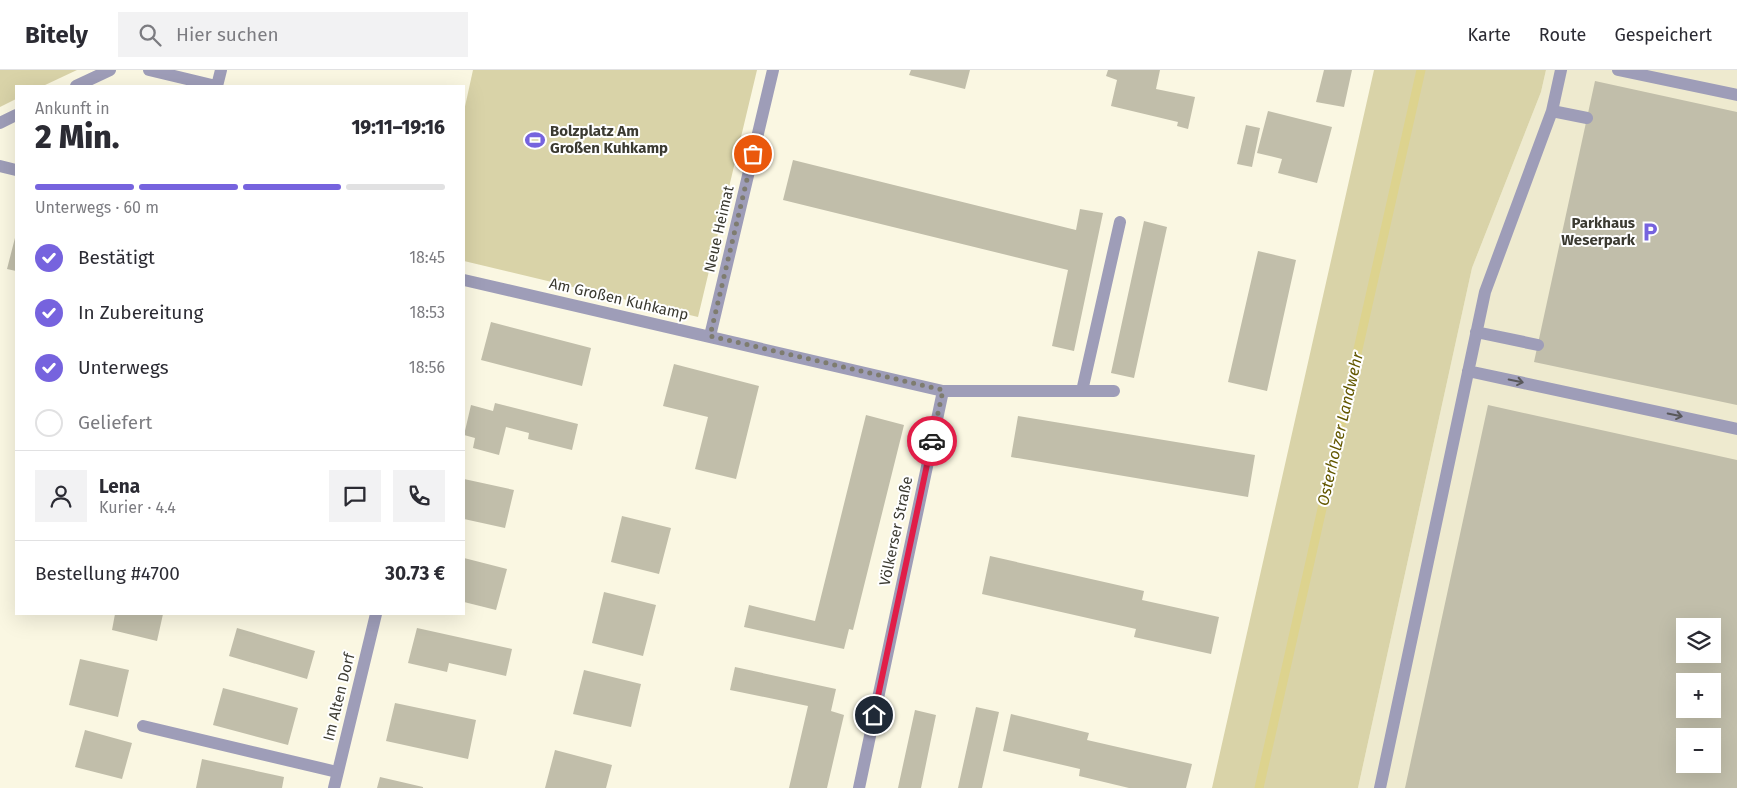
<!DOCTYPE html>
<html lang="de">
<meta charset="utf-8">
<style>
body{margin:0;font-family:"Fira Sans",sans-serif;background:#f2f2f3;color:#2b2b33;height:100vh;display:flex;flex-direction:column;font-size:19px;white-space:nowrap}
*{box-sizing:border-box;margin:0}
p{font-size:16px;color:#7c7c81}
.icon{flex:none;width:28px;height:28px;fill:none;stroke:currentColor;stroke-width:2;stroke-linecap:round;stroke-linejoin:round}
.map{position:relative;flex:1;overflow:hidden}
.side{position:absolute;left:15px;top:15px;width:450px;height:530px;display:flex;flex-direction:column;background:#fff;border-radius:0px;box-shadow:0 5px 20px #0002}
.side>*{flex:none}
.fabs{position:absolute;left:1676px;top:548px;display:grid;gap:10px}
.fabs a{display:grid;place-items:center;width:45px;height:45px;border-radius:0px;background:#fff;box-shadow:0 5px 20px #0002;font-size:25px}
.pin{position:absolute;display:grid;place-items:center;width:42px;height:42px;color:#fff;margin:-21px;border:2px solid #fff;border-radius:50%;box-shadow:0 1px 5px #0007}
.courier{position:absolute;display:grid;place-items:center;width:50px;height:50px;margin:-25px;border:4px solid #e11d48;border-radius:50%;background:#fff;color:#222;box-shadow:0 1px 6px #0007}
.headline em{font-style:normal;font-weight:800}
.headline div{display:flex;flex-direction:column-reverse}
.headline{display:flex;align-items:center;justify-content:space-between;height:85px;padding:0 20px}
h1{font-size:32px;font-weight:800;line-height:38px}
.bar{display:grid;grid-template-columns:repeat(4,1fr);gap:8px 5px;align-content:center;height:60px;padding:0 20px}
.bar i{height:6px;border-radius:4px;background:#e1e1e2}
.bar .selected{background:#7663de}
.bar p{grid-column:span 4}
.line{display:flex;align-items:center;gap:12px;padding:0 20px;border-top:1px solid #e1e1e2}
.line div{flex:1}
.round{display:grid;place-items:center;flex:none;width:52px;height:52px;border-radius:0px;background:#f2f2f3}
ol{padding:0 20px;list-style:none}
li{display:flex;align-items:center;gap:15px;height:55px}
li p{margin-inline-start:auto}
li .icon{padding:5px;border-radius:50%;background:#7663de;color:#fff;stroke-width:4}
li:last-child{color:#7c7c81}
li i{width:28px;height:28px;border:2px solid #e1e1e2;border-radius:50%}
header{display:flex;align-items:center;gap:30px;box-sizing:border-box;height:70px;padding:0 25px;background:#fff;border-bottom:1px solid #e1e1e2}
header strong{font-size:24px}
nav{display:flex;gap:28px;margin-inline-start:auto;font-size:18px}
.search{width:350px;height:45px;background:#f2f2f3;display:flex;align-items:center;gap:12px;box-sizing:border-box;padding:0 18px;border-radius:0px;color:#7c7c81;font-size:19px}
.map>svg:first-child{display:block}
.built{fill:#eeeacf;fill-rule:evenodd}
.green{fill:#d9d3a8}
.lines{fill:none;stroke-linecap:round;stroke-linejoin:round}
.stream{stroke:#ddd38e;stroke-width:9}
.building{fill:#c1beaa;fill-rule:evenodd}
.lane{stroke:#9e9db8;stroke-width:12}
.street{stroke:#9e9db8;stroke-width:12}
.oneway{stroke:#59585a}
.done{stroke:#7e7c6f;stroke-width:5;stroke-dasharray:0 9}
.route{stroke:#e11d48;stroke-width:6}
.labels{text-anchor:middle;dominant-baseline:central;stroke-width:4;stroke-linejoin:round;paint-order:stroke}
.poi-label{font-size:15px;font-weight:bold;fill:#3b3a31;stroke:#fff;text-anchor:start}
.street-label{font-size:15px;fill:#3b3a31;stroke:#fff}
.water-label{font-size:16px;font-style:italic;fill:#635800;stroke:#fff}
</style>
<header>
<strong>Bitely</strong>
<div class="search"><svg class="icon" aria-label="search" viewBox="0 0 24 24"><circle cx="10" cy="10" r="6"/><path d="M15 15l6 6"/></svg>Hier suchen</div>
<nav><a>Karte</a><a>Route</a><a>Gespeichert</a></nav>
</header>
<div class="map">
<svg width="1737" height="718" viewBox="0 0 1737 718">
<rect width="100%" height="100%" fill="#faf7e2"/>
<path class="built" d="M1546,0H1737V718H1358L1472,198L1541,22ZM1685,556H1712V584H1685ZM1685,611H1712V639H1685ZM1685,666H1712V694H1685Z"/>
<path class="green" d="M0,0H77L43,16H16V29L0,37Z
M473,0H757L698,247L464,191V41Z
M1374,0H1546L1541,22L1472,198L1358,718H1212Z"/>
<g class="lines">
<path class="stream" d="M1259,718L1421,0"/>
</g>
<path class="building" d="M911,0H970L965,19L909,5Z
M1108,0H1160L1156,19L1195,27L1188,59L1177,56L1178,52L1111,36L1117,10L1106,6Z
M1324,0H1352L1344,37L1316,32Z
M1595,11L1737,42V335L1534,292Z
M1268,41L1332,57L1317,113L1278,103L1282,89L1257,83Z
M1246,55L1260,58L1252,97L1237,94Z
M793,90L1076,160L1080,139L1103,143L1074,281L1052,276L1068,200L783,130Z
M1144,151L1167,157L1134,308L1111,303Z
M16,164V201L7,199Z
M1258,181L1296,190L1267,321L1228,312Z
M491,252L591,278L582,316L481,290Z
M674,294L759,316L736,409L695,399L708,347L663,336Z
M495,333L578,354L572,380L528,369L529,363L506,357L499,385L473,378L475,368L464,365L471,335L493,341Z
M1488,335L1737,390V718H1405ZM1685,556H1712V584H1685ZM1685,611H1712V639H1685ZM1685,666H1712V694H1685Z
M866,345L904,355L853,560L849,559L844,579L744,557L749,535L815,551Z
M1018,346L1255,385L1248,427L1011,387Z
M464,409L514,420L505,458L464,449Z
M622,446L671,458L659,504L611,492Z
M990,486L1144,521L1142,530L1219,547L1211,584L1134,567L1136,559L982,524Z
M464,488L507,499L496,540L464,532Z
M604,522L656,535L643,586L592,573Z
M115,544H163L157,571L112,560Z
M237,558L315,581L307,609L229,586Z
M417,558L512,579L506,606L449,593L447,602L408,593Z
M80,589L129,600L118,647L69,635Z
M735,597L836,619L831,641L844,645L827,718H789L808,636L730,620Z
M584,600L641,614L631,657L573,644Z
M223,618L298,638L288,675L213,655Z
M395,633L476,650L468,689L386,671Z
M976,637L999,642L982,718H958Z
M915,640L936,645L921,718H898Z
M1011,644L1089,663L1087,670L1192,694L1186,718H1129L1079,706L1080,699L1003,681Z
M85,660L132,673L122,709L75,697Z
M555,680L612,695L606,718H545Z
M202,689L284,707L282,718H196Z
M380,707L423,717V718H377Z"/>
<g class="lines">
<path class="lane" d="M1618,0L1737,25
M1552,41L1587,48
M1476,262L1538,275
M1468,301L1737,359
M1082,321L1120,152
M143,656L337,702
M1380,718L1485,222L1552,41L1561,0"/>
<path class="street" d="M149,0L216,16
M76,16L110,0
M217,16L221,0
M0,53L16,45
M0,96L16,100
M464,210L943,321H1114
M710,266L773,0
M334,718L376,544
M859,718L943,321"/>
</g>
<defs><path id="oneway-shaft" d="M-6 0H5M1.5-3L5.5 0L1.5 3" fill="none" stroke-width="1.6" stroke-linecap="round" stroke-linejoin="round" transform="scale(1.25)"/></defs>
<g class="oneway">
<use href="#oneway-shaft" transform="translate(1516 311) rotate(12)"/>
<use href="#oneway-shaft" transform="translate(1675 345) rotate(12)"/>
</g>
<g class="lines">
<path class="done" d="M753,84L710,266L943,320L932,371"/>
<path class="route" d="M874,645L932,371"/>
</g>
<defs>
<symbol id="stadium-bare" viewBox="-9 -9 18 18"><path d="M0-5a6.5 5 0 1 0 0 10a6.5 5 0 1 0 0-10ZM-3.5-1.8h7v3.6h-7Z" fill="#7663de" stroke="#fff" stroke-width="2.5" paint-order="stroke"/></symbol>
<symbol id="parking-bare" viewBox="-9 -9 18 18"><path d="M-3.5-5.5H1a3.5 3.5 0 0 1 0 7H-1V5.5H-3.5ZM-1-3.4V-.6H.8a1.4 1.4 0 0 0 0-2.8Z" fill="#7663de" stroke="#fff" stroke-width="2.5" paint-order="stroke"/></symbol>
</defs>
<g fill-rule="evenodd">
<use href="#stadium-bare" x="521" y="56" width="28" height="28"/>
<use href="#parking-bare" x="1636" y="148" width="28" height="28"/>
</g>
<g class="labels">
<g class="poi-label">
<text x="550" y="61">Bolzplatz Am<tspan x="550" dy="17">Großen Kuhkamp</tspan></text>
<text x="1635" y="153" text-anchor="end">Parkhaus<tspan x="1635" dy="17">Weserpark</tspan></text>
</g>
<g class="street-label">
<text transform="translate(719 159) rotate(-77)">Neue Heimat</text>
<text transform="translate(619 229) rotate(13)">Am Großen Kuhkamp</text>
<text transform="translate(896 461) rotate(-78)">Völkerser Straße</text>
<text transform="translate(339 627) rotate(-76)">Im Alten Dorf</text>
</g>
<g class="water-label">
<text transform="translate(1340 359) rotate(-77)">Osterholzer Landwehr</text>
</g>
</g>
</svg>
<div class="fabs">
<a><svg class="icon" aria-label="layers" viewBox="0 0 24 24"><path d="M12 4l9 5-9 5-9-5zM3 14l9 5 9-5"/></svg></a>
<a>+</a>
<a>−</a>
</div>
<div class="pin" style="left:753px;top:84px;background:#ea580c"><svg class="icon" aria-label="bag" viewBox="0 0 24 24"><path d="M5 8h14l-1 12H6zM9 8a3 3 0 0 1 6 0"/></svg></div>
<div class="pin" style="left:874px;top:645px;background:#1f2937"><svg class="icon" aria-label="home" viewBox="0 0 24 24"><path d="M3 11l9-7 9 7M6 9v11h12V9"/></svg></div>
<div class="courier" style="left:932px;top:371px"><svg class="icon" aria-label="car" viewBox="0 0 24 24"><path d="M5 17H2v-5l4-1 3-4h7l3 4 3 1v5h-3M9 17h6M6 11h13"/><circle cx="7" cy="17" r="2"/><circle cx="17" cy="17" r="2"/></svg></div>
<section class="side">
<div class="headline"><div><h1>2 Min.</h1><p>Ankunft in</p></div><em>19:11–19:16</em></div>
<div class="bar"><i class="selected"></i><i class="selected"></i><i class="selected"></i><i></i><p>Unterwegs · 60 m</p></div>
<ol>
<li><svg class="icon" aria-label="check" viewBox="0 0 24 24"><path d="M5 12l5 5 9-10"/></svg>Bestätigt<p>18:45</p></li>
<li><svg class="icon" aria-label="check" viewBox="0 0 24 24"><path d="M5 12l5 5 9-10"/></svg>In Zubereitung<p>18:53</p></li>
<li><svg class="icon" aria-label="check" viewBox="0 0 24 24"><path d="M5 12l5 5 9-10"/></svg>Unterwegs<p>18:56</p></li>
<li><i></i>Geliefert</li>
</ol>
<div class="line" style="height:90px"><a class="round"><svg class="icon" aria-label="person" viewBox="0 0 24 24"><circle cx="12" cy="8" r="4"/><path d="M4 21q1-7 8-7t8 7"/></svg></a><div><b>Lena</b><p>Kurier · 4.4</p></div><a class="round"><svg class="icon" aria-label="chat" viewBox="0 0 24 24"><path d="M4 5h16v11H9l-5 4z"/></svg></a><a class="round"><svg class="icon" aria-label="phone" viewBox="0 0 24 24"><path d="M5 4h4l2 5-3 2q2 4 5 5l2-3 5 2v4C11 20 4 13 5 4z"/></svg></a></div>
<div class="line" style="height:65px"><div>Bestellung #4700</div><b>30.73 €</b></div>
</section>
</div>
